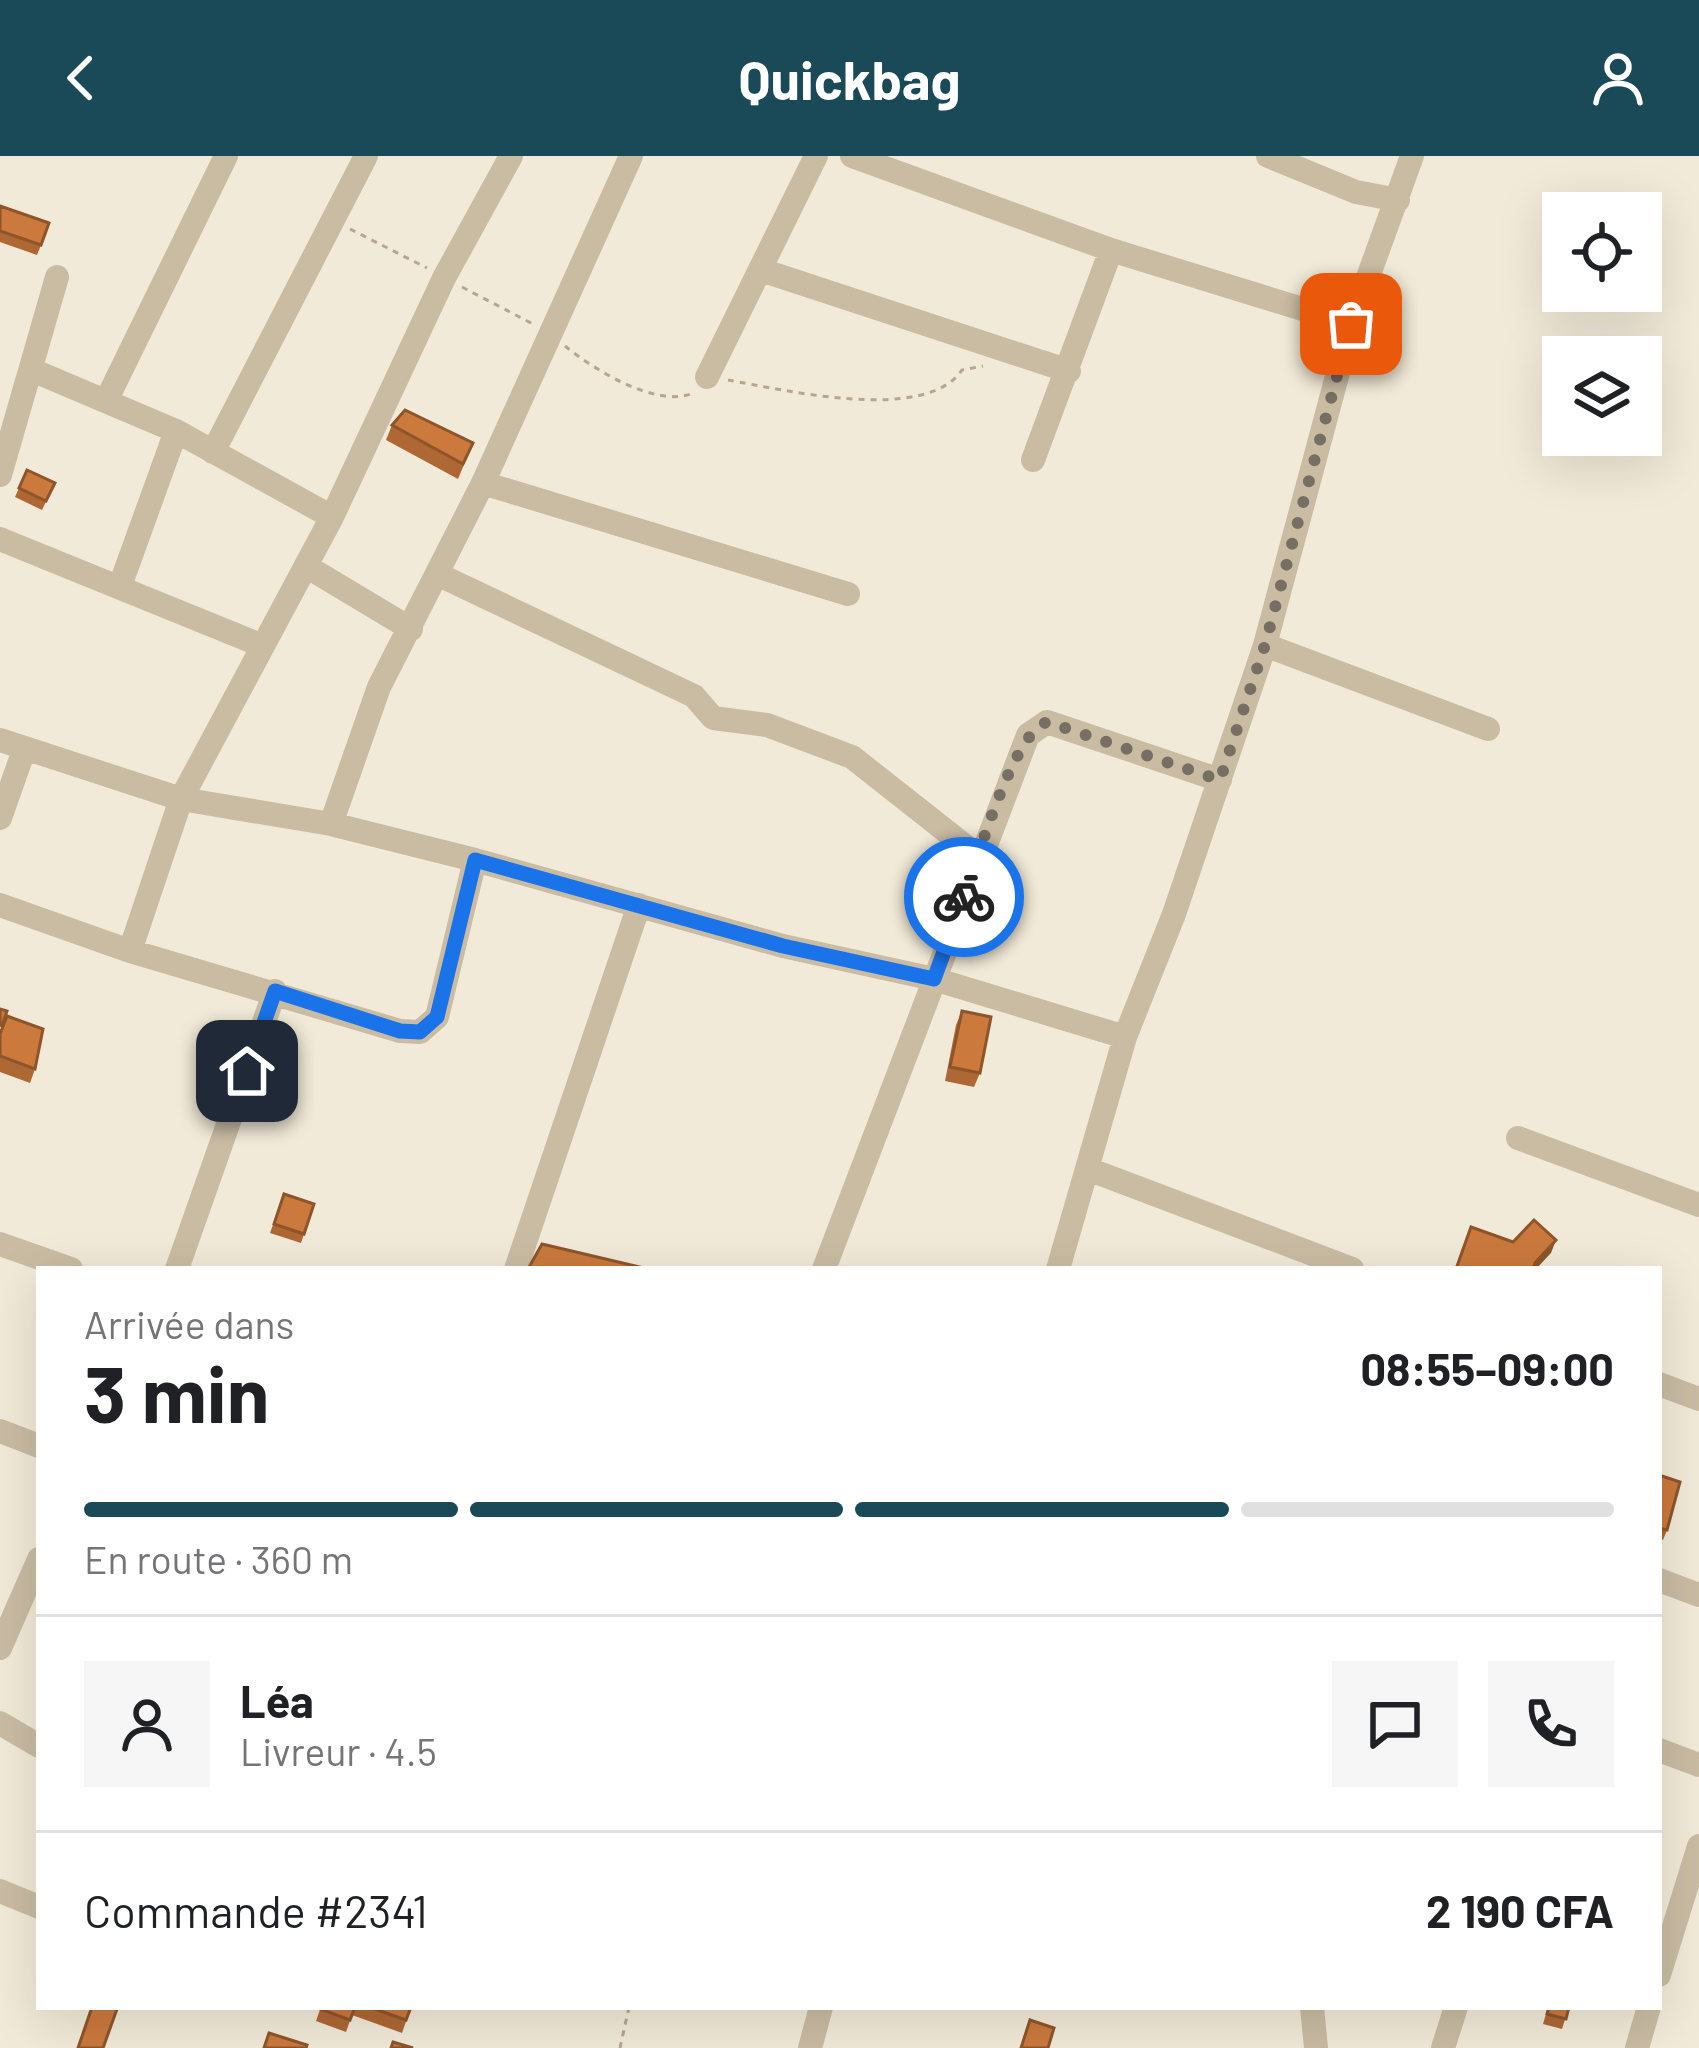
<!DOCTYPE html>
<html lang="fr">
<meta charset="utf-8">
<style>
body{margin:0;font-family:Barlow,sans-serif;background:#f6f6f6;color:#202124;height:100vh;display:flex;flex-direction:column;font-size:45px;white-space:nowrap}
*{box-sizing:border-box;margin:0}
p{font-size:39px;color:#757577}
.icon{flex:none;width:66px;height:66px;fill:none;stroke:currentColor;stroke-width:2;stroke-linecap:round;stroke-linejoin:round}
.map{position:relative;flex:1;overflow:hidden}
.drawer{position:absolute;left:36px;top:1110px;width:1626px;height:744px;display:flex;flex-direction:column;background:#fff;border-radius:0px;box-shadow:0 12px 48px #0002}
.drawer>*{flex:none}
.controls{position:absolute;left:1542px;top:36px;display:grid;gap:24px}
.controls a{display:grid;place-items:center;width:120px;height:120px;border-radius:0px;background:#fff;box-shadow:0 12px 48px #0002;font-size:60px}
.pin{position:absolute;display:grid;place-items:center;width:102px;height:102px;color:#fff;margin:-51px;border-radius:24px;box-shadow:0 6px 18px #0006}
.courier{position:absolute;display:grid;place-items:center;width:120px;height:120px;margin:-60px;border:9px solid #1a73e8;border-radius:50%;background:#fff;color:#222;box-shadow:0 3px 15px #0007}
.head em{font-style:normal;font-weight:700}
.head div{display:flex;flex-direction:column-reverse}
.head{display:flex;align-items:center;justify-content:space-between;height:204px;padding:0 48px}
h1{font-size:78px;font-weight:700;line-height:90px}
.bar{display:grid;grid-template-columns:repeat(4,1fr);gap:18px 12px;align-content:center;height:144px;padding:0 48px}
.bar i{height:15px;border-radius:9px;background:#e0e0e0}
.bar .selected{background:#1a4958}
.bar p{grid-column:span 4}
.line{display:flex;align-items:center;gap:30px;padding:0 48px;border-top:3px solid #e0e0e0}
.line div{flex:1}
.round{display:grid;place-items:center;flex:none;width:126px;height:126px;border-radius:0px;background:#f6f6f6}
header{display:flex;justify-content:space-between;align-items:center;height:156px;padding:0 48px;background:#1a4958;color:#fff;font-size:54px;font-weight:700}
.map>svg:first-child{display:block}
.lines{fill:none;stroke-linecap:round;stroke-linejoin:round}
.path{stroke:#b6a68e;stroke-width:3;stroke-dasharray:6 6;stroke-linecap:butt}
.minor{stroke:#cabca3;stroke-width:24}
.wall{fill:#af6834}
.shaded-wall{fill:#8e552b}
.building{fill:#cb793d;stroke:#8e552b;stroke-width:3}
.done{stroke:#776f64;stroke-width:12;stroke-dasharray:0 21.6}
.route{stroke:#1a73e8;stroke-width:15}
</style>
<header><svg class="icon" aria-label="back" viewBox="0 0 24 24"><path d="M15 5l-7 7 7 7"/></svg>Quickbag<svg class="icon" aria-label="person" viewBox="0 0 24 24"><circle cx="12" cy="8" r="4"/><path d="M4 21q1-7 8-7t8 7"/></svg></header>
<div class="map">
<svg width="1699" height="1892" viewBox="0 0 1699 1892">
<rect width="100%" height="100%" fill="#f2ead8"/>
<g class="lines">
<path class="path" d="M350,73L427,112
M462,131L533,168
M565,190C593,213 654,251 691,238
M728,224C785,234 925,268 962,214L983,210
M620,1892L629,1851"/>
<path class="minor" d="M852,0L1111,94L1351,168
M1268,0L1356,36L1398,44
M761,114L1069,215
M32,214L176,275L332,361
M707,221L816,0
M106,245L226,0
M213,296L366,0
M1033,304L1111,94
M0,319L57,121
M483,327L848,438
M0,383L263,490
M306,410L411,473
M437,418L694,540L713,562L767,569L852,601L979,701
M120,430L176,275
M1265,489L1488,573
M0,584L181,643L331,668L475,704L783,790L934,823L1125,881
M0,662L24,594
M331,668L379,531L483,327L631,0
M0,749L130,795L400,875L420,876L437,861L475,704
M130,795L181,643L332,361L444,122L511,0
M1518,982L1699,1049
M1088,1013L1352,1113
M0,1088L71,1113
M177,1113L275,835
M516,1113L639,749
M824,1113L1028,579L1047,566L1220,624
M1058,1113L1125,881L1174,758L1265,489L1351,168L1412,0
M1659,1228L1699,1243
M0,1275L39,1290
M1659,1424L1699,1439
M0,1492L39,1403
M0,1567L39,1590
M1659,1594L1699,1609
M0,1735L39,1751
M1659,1819L1699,1690
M1312,1851L1316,1892
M810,1892L821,1851
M1443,1892L1456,1851
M1637,1892L1649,1851"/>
</g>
<path class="wall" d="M0,50L41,89L37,99L0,86Z
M392,269L473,287L458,323L386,284Z
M55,327L42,354L15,341L19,332Z
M962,855L980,917L974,931L945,925L956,869Z
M0,878L35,913L30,927L0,916Z
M284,1038L304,1078L301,1087L270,1077Z
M1659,1319L1667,1374L1663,1384L1659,1382Z
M321,1851H411L402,1877L352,1859L346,1876L316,1865Z
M1548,1851H1569L1562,1873L1543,1868Z"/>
<path class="shaded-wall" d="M1556,1084L1551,1097L1536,1113H1533L1535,1107Z"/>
<path class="building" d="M0,50L49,67L41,89L0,75Z
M405,254L473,287L463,308L392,269Z
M27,314L55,327L46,345L19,332Z
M0,853L7,855L2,870L0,869Z
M962,855L991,861L980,917L950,911Z
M7,860L43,873L35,913L0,900V878Z
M284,1038L314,1048L304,1078L274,1068Z
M1534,1064L1556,1084L1535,1107L1533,1113H1456L1471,1071L1513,1086Z
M542,1088L648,1113H528Z
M1659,1319L1680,1326L1667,1374L1659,1372Z
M92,1851H110L117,1853L103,1892H78Z
M321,1851H355L350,1864L320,1853Z
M369,1851H411L406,1864Z
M1549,1851H1569L1566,1863L1547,1858Z
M1030,1864L1054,1872L1048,1892H1021Z
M269,1877L307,1889L306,1892H264Z
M393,1886L413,1892H391Z"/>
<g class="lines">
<path class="done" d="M964,741C978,704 1012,578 1047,566L1220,624L1265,489L1351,168"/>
<path class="route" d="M247,915L275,835L400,875L420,876L437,861L475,704L783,790L934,823L964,741"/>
</g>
</svg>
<div class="controls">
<a><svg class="icon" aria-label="locate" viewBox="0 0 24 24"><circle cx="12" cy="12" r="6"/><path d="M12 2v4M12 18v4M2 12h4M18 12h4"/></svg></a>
<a><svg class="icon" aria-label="layers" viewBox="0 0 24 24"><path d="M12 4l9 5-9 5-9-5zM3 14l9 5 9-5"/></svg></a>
</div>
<div class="pin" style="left:1351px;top:168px;background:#ea580c"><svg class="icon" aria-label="bag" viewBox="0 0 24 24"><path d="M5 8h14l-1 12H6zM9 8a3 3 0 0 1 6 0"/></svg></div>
<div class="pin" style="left:247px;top:915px;background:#1f2937"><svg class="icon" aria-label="home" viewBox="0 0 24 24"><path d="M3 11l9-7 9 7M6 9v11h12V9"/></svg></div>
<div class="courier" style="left:964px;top:741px"><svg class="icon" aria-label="bike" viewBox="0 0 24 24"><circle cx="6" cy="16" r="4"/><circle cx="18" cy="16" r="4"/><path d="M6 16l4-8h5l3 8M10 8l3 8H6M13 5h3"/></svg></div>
<section class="drawer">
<div class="head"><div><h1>3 min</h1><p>Arrivée dans</p></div><em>08:55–09:00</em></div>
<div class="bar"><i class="selected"></i><i class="selected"></i><i class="selected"></i><i></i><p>En route · 360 m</p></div>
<div class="line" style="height:216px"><a class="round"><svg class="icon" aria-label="person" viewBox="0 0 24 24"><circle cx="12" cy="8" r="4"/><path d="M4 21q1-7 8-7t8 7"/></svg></a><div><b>Léa</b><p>Livreur · 4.5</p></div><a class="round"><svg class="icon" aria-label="chat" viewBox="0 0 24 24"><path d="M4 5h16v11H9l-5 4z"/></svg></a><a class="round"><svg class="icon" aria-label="phone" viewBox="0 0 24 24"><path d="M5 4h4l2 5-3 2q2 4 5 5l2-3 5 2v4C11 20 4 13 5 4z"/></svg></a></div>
<div class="line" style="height:156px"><div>Commande #2341</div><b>2 190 CFA</b></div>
</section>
</div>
